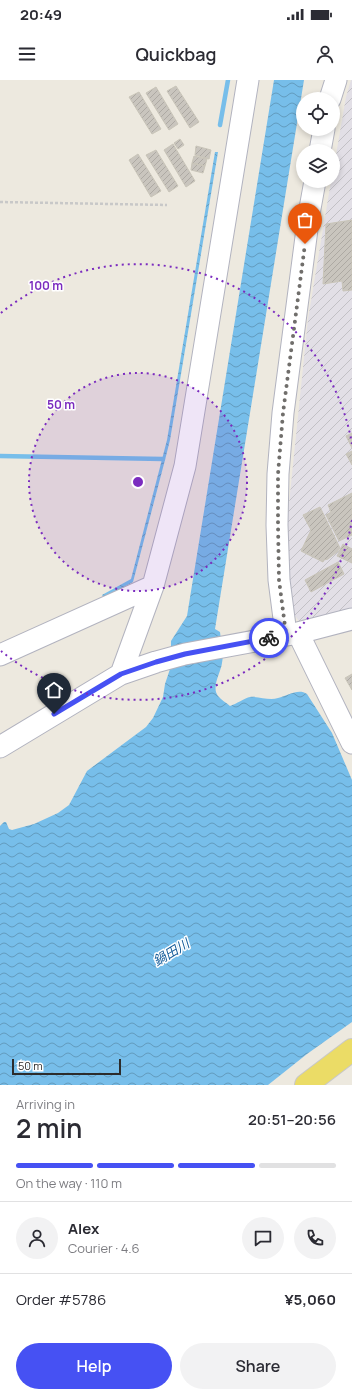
<!DOCTYPE html>
<meta charset="utf-8">
<style>
body{margin:0;font-family:Manrope,"Noto Sans JP",sans-serif;background:#f2f2f3;color:#2b2b33;height:100vh;display:flex;flex-direction:column;font-size:15px;white-space:nowrap}
*{box-sizing:border-box;margin:0}
p{font-size:13px;color:#7c7c81}
.icon{flex:none;width:22px;height:22px;fill:none;stroke:currentColor;stroke-width:2;stroke-linecap:round;stroke-linejoin:round}
.map{position:relative;height:1005px;overflow:hidden}
.sheet{display:flex;flex-direction:column;background:#fff;flex:1}
.sheet>*{flex:none}
.fabs{position:absolute;left:296px;top:12px;display:grid;gap:8px}
.fabs a{display:grid;place-items:center;width:44px;height:44px;border-radius:50%;background:#fff;box-shadow:0 2px 6px #0003;font-size:20px}
.scale{position:absolute;left:12px;bottom:10px;width:109px;box-sizing:border-box;padding-left:4px;border:2px solid #2c2c2c;border-top:0;font-size:11px;line-height:14px;white-space:nowrap;color:#2c2c2c;-webkit-text-stroke:3px #fff;paint-order:stroke}
.pin{position:absolute;display:grid;place-items:center;width:34px;height:34px;color:#fff;margin:-41px -17px;border-radius:50% 50% 50% 0;rotate:-45deg;box-shadow:0 0 4px #0007}
.pin .icon{rotate:45deg}
.courier{position:absolute;display:grid;place-items:center;width:40px;height:40px;margin:-20px;border:3px solid #4651f3;border-radius:50%;background:#fff;color:#222;box-shadow:0 1px 5px #0007}
.overview em{font-style:normal;font-weight:600}
.overview div{display:flex;flex-direction:column-reverse}
.overview{display:flex;align-items:center;justify-content:space-between;height:68px;padding:0 16px}
h1{font-size:26px;font-weight:600;line-height:30px}
.bar{display:grid;grid-template-columns:repeat(4,1fr);gap:6px 4px;align-content:center;height:48px;padding:0 16px}
.bar i{height:5px;border-radius:3px;background:#e1e1e2}
.bar .current{background:#4651f3}
.bar p{grid-column:span 4}
.line{display:flex;align-items:center;gap:10px;padding:0 16px;border-top:1px solid #e1e1e2}
.line div{flex:1}
.round{display:grid;place-items:center;flex:none;width:42px;height:42px;border-radius:21px;background:#f2f2f3}
.cta{display:flex;gap:8px;margin-top:auto;padding:8px 16px}
.cta a{flex:1;height:46px;border-radius:24px;background:#4651f3;color:#fff;font-size:16px;font-weight:600;line-height:46px;text-align:center}
.cta a+a{background:#f2f2f3;color:#2b2b33}
.status{display:flex;justify-content:space-between;align-items:center;height:28px;padding:0 20px;background:#fff;direction:ltr}
.status svg{height:11px;fill:currentColor}
header{display:flex;justify-content:space-between;align-items:center;height:52px;padding:0 16px;background:#fff;font-size:18px;font-weight:600}
.map>svg:first-child{display:block}
.industrial{fill:url(#industrial-furrows)}
.water{fill:url(#water-waves)}
.lines{fill:none;stroke-linecap:round;stroke-linejoin:round}
.stream{stroke:#77beea;stroke-width:4.5}
.building{fill:url(#building-hatch);stroke:#c9c5b9}
.minor-casing{stroke:#b2b3bf;stroke-width:23}
.major-casing{stroke:#c8c8c8;stroke-width:24}
.path{stroke:#c8c8c8;stroke-width:2.5;stroke-dasharray:3 2;stroke-linecap:butt}
.minor{stroke:#fff;stroke-width:21}
.major{stroke:#ebdc66;stroke-width:22}
.done{stroke:#706e6b;stroke-width:4;stroke-dasharray:0 7.2}
.route{stroke:#4651f3;stroke-width:5}
.ring{fill:none;stroke:#7b2cbf;stroke-width:2;stroke-dasharray:2 4}
.labels{text-anchor:middle;dominant-baseline:central;stroke-width:3;stroke-linejoin:round;paint-order:stroke}
.water-label{font-size:13px;font-style:italic;fill:#135b99;stroke:#fff}
.centre{fill:#7b2cbf;stroke:#fff;stroke-width:2}
.ring-label{font-size:12px;text-anchor:middle;font-weight:bold;fill:#7b2cbf;stroke:#fff;stroke-width:3;stroke-linejoin:round;paint-order:stroke}
</style>
<div class="status"><b>20:49</b><svg viewBox="0 0 49 12"><path d="M0 12V9h3v3zM5 12V6h3v6zM10 12V3h3v9zM15 12V0h3v12zM26 1h20v11H26zM47 4h2v5h-2z"/></svg></div>
<header><svg class="icon" aria-label="menu" viewBox="0 0 24 24"><path d="M4 6h16M4 12h16M4 18h16"/></svg>Quickbag<svg class="icon" aria-label="person" viewBox="0 0 24 24"><circle cx="12" cy="8" r="4"/><path d="M4 21q1-7 8-7t8 7"/></svg></header>
<div class="map">
<svg width="352" height="1005" viewBox="0 0 352 1005">
<defs>
<pattern id="industrial-furrows" width="10" height="10" patternUnits="userSpaceOnUse"><rect width="10" height="10" fill="#e2dfe6"/><path d="M-1 1l2-2M0 10L10 0M9 11l2-2" fill="none" stroke="#c2c0c5"/></pattern>
<pattern id="water-waves" width="16" height="10" patternUnits="userSpaceOnUse"><rect width="16" height="10" fill="#77beea"/><path d="M0 5q4-4 8 0t8 0" fill="none" stroke="#629bbe"/></pattern>
<pattern id="building-hatch" width="6" height="6" patternUnits="userSpaceOnUse"><rect width="6" height="6" fill="#c9c5be"/><path d="M-1 1l2-2M0 6l6-6M5 7l2-2" fill="none" stroke="#ada9a3"/></pattern>
</defs>
<rect width="100%" height="100%" fill="#ede9df"/>
<path class="industrial" d="M351,0H352V531L307,543L299,541L292,532L289,509L287,443L308,239L331,101H333V92L346,17Z"/>
<path class="water" d="M274,0H304L215,549L220,552C221,562 224,573 222,583C221,592 211,607 218,616C221,620 227,623 230,626C236,624 245,618 250,617C259,616 269,621 278,618C288,616 298,608 307,614L332,653L352,700V942L307,974L268,1005H0V746L4,742H6L9,749L12,750L34,744L58,733L69,725L87,691L146,647L153,638L163,617L165,604L171,586V561L187,536Z
M215,72H218L170,360L165,380L133,502L104,518L102,515L131,499L167,360Z"/>
<g class="lines">
<path class="stream" d="M220,45L228,0
M0,376L163,379"/>
</g>
<path class="building" d="M176,6L199,42L190,48L167,11Z
M156,7L178,44L169,50L146,13Z
M139,12L161,49L152,54L129,17Z
M180,59L184,65L178,69L174,63Z
M173,64L195,101L186,107L164,70Z
M196,66L211,70L209,79L195,75Z
M156,70L178,106L169,112L146,75Z
M138,74L161,111L151,117L129,80Z
M194,76L207,79L205,86L192,83Z
M192,83L205,86L203,93L191,90Z
M352,140V210L343,211L342,201L323,204L326,144Z
M352,353V368L346,356Z
M352,371V385L346,374Z
M352,413V455L339,461L326,435L331,432L328,425Z
M320,427L340,468L337,472L328,479L324,480L323,482L301,471L311,450L303,435Z
M343,464L352,469V483L337,476Z
M338,482L344,494L311,512L305,500Z
M352,594V610L345,598Z"/>
<g class="lines">
<defs>
<path id="minor" d="M330,19L336,0
M320,71L324,49
M298,553L352,663
M286,554L279,500L277,445L278,394L283,333L309,134L315,101
M0,575L153,506
M121,594L153,506L185,386L248,0
M0,667L121,594L156,582L185,574L298,553L352,539"/>
<path id="major" d="M306,1005L352,970"/>
</defs>
<use href="#minor" class="minor-casing"/>
<use href="#major" class="major-casing"/>
<path class="path" d="M0,122L167,125"/>
<use href="#minor" class="minor"/>
<use href="#major" class="major"/>
</g>
<g class="lines">
<path class="done" d="M269,558L286,554L279,500L278,445V394L283,333L305,164"/>
<path class="route" d="M54,634L121,594L156,582L185,574L269,558"/>
</g>
<circle cx="138" cy="402" r="109" fill="#7b2cbf" fill-opacity=".12"/>
<g class="ring">
<circle cx="138" cy="402" r="109"/>
<path d="M352 440A217 217 0 0 1 1 571M1 233A217 217 0 0 1 352 364"/>
</g>
<g class="labels">
<g class="water-label">
<text transform="translate(171 872) rotate(-31)">鍋田川</text>
</g>
</g>
<circle cx="138" cy="402" r="6" class="centre"/>
<g class="ring-label">
<text x="46" y="210">100 m</text>
<text x="61" y="329">50 m</text>
</g>
</svg>
<div class="fabs">
<a><svg class="icon" aria-label="locate" viewBox="0 0 24 24"><circle cx="12" cy="12" r="6"/><path d="M12 2v4M12 18v4M2 12h4M18 12h4"/></svg></a>
<a><svg class="icon" aria-label="layers" viewBox="0 0 24 24"><path d="M12 4l9 5-9 5-9-5zM3 14l9 5 9-5"/></svg></a>
</div>
<div class="scale">50 m</div>
<div class="pin" style="left:305px;top:164px;background:#ea580c"><svg class="icon" aria-label="bag" viewBox="0 0 24 24"><path d="M5 8h14l-1 12H6zM9 8a3 3 0 0 1 6 0"/></svg></div>
<div class="pin" style="left:54px;top:634px;background:#1f2937"><svg class="icon" aria-label="home" viewBox="0 0 24 24"><path d="M3 11l9-7 9 7M6 9v11h12V9"/></svg></div>
<div class="courier" style="left:269px;top:558px"><svg class="icon" aria-label="bike" viewBox="0 0 24 24"><circle cx="6" cy="16" r="4"/><circle cx="18" cy="16" r="4"/><path d="M6 16l4-8h5l3 8M10 8l3 8H6M13 5h3"/></svg></div>
</div>
<section class="sheet">
<div class="overview"><div><h1>2 min</h1><p>Arriving in</p></div><em>20:51–20:56</em></div>
<div class="bar"><i class="current"></i><i class="current"></i><i class="current"></i><i></i><p>On the way · 110 m</p></div>
<div class="line" style="height:72px"><a class="round"><svg class="icon" aria-label="person" viewBox="0 0 24 24"><circle cx="12" cy="8" r="4"/><path d="M4 21q1-7 8-7t8 7"/></svg></a><div><b>Alex</b><p>Courier · 4.6</p></div><a class="round"><svg class="icon" aria-label="chat" viewBox="0 0 24 24"><path d="M4 5h16v11H9l-5 4z"/></svg></a><a class="round"><svg class="icon" aria-label="phone" viewBox="0 0 24 24"><path d="M5 4h4l2 5-3 2q2 4 5 5l2-3 5 2v4C11 20 4 13 5 4z"/></svg></a></div>
<div class="line" style="height:52px"><div>Order #5786</div><b>¥5,060</b></div>
<div class="cta"><a>Help</a><a>Share</a></div>
</section>
